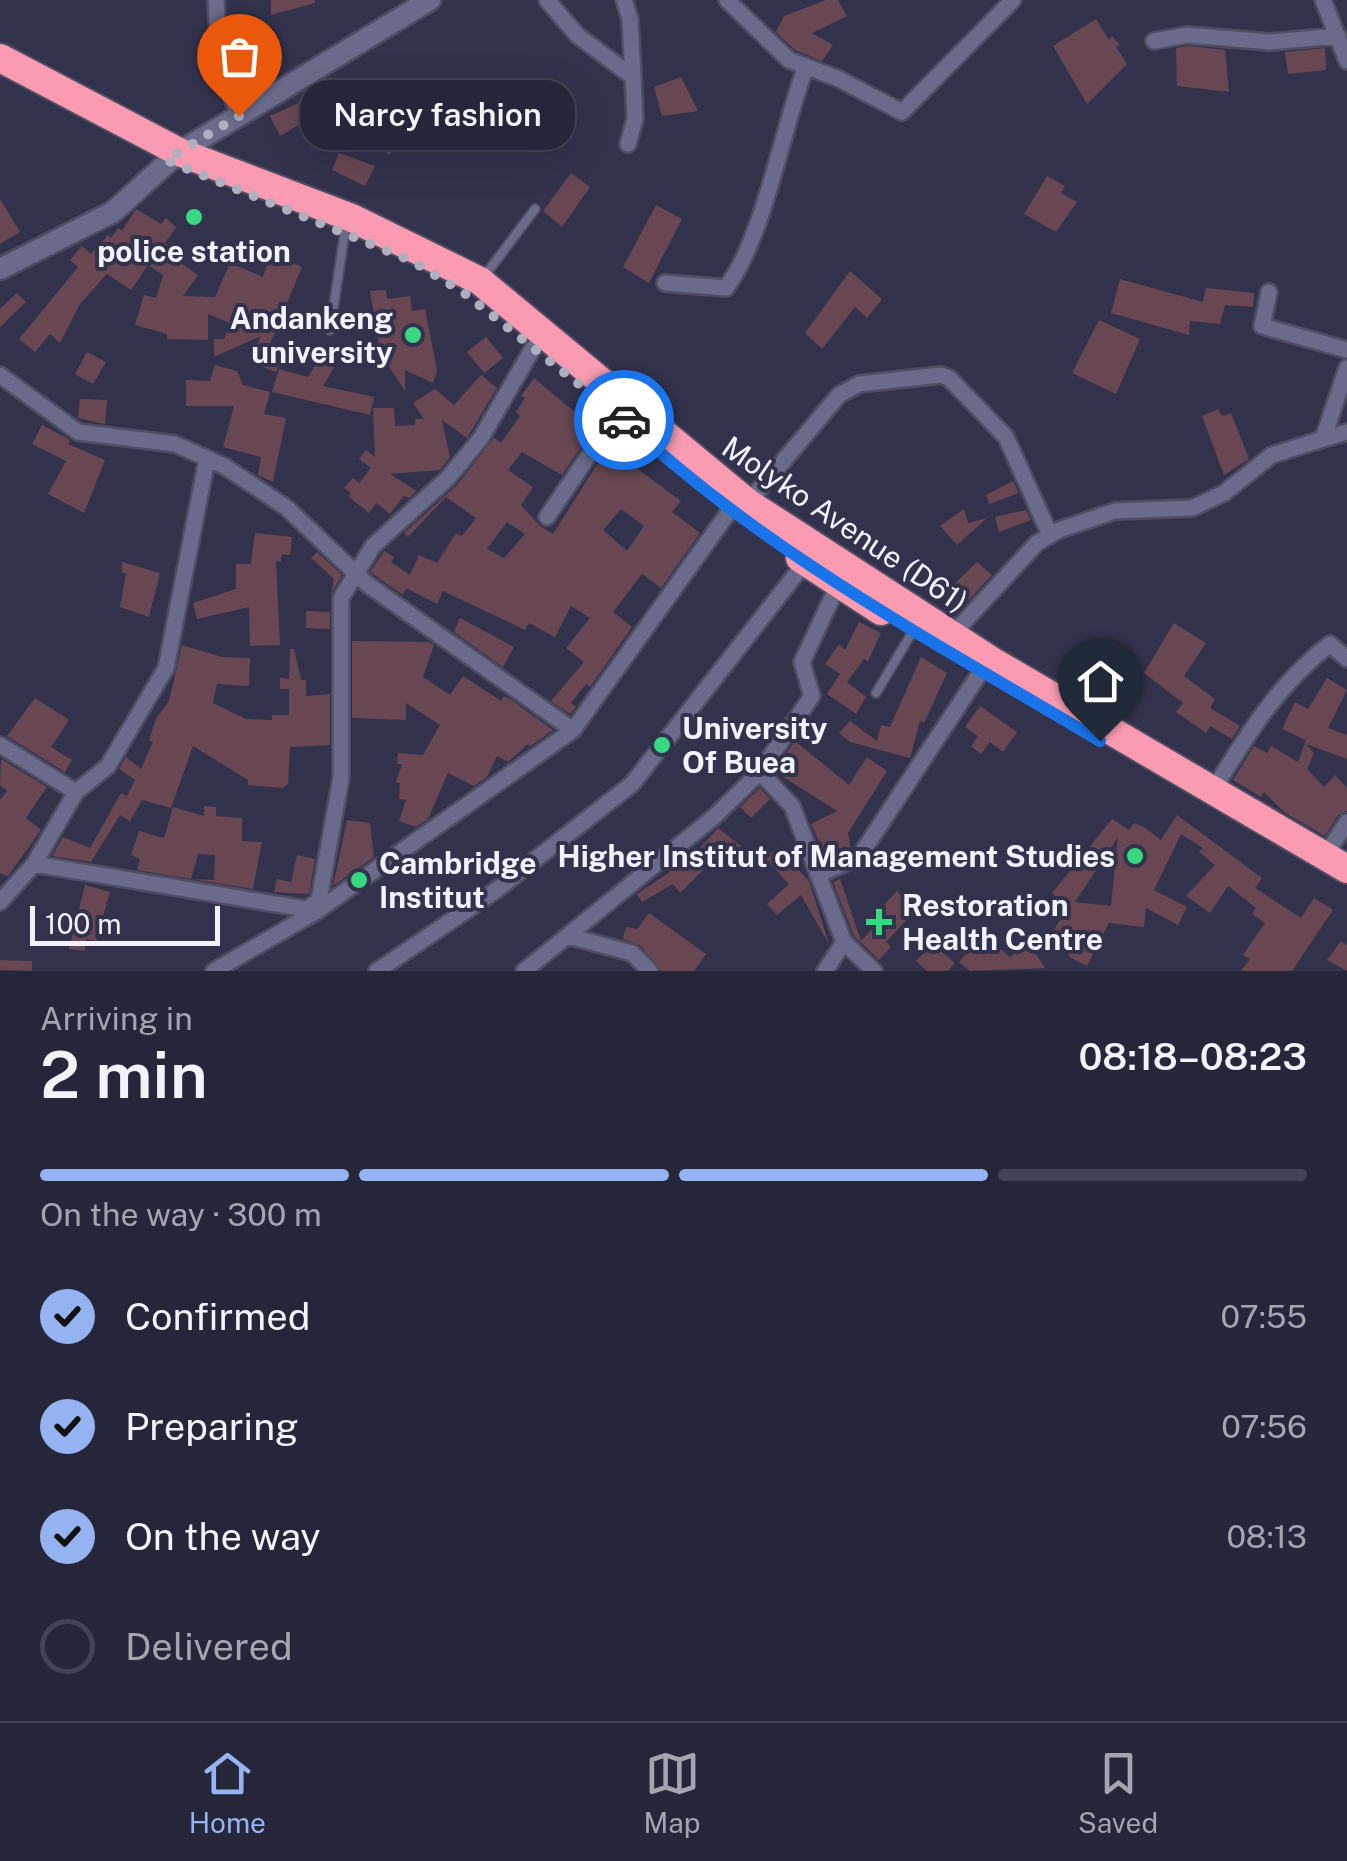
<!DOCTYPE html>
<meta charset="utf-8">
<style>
body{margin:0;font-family:"Public Sans",sans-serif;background:#2e2e42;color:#f1f3f6;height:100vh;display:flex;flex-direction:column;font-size:38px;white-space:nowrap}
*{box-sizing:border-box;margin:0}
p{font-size:32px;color:#a4a5af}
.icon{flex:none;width:55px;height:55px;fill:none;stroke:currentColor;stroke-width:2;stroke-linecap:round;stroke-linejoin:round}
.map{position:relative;height:971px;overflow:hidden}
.panel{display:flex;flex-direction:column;background:#26263a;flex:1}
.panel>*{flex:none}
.scale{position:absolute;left:30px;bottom:25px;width:190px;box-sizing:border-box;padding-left:10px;border:5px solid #f2f2fd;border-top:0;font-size:28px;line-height:35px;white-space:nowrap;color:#f2f2fd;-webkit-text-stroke:8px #32324d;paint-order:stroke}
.pin{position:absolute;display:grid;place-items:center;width:85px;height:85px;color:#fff;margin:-102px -42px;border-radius:50% 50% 50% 0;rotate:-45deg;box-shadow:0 0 10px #0007}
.pin .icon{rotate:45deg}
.courier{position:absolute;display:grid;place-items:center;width:100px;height:100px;margin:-50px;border:8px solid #1a73e8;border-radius:50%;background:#fff;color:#222;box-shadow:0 2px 12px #0007}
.bubble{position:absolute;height:70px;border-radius:30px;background:#26263a;box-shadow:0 10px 40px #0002,0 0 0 2px #424354;font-size:32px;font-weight:600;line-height:70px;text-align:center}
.headline em{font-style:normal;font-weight:600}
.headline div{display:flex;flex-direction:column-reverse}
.headline{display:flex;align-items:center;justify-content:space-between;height:170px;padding:0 40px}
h1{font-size:65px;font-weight:600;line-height:75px}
.bar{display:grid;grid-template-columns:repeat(4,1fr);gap:15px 10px;align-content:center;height:120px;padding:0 40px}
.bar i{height:12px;border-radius:8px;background:#424354}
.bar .active{background:#95b2f1}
.bar p{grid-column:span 4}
ol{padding:0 40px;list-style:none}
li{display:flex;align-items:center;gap:30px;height:110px}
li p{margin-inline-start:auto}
li .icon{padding:10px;border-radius:50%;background:#95b2f1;color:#111;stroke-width:4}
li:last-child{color:#a4a5af}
li i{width:55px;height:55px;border:5px solid #424354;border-radius:50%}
.tabs{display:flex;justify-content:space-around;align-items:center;height:140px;border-top:2px solid #424354;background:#26263a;font-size:28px;color:#a4a5af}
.tabs a{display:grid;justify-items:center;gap:5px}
.tabs .active{color:#95b2f1}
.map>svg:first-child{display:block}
.building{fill:#684753;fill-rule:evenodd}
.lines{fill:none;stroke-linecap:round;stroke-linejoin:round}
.lane-casing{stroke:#4e4d63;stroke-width:12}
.street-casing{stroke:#4e4d63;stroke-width:20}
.secondary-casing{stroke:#4e4d63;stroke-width:25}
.highway-casing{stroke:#4e4d63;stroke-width:32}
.lane{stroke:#6a6b8a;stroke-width:8}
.street{stroke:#6a6b8a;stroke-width:15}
.secondary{stroke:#6a6b8a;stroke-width:20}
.highway{stroke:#fa9bb1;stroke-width:28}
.done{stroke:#afafbf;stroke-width:10;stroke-dasharray:0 18}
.route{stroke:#1a73e8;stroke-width:12}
.poi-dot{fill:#38d880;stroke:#32324d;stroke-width:4}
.labels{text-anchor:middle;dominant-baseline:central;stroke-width:8;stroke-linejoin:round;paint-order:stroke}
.poi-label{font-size:30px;font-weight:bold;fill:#f2f2fd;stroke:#32324d;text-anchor:start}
.street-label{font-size:30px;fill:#f2f2fd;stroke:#32324d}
</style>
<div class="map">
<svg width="1347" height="971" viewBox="0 0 1347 971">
<rect width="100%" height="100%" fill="#32324d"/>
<path class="building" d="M271,0H315V3L271,15Z
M826,0H838L847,16L812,33L833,45L822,61L795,50L776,32L784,16Z
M1096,19L1109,40L1112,36L1120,45L1116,47L1127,64L1087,104L1053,46Z
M1188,46L1225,50L1229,92L1177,86L1176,48Z
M1325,48L1326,70L1288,74L1285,52Z
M681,77L698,111L662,116L654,87Z
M309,98L318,113L280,136L270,116Z
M370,121L401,139L389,155L360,131Z
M339,153L375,166L365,186L332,170Z
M571,173L590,187L562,227L543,211Z
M1047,176L1065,186L1061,193L1077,202L1056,232L1024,214Z
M0,199L20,232L0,244Z
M656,205L682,219L649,283L623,267Z
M136,209L161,224L166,218L176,227L165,243L180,254L176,260L198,275L183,296L215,297L230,263L263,277L270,254L302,267L268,349L283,356L276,372L249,362L261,336L214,357V339H224L230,323L208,314V340L167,339V334L135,325L144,295L156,298L163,275L148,265L131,290L107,274L80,304L60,343L50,334L35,352L19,339L78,267L70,260L82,246L91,254L108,235L111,238L118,228L122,231Z
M850,271L882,299L867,318L855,307L822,349L805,333Z
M1120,279L1203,302L1206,288L1254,293L1253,307L1225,305L1220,324L1190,321L1189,335L1111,313Z
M386,290L387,299L410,296L412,311L425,309L437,370L433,383L405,370V391L388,365L383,366L370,291Z
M17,293L26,302L0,327V309Z
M1099,320L1140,339L1116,394L1072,373Z
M486,337L503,358L484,373L467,352Z
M322,344L356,357L351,367L338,361L323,386L374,397L370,415L272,392L279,369L308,377L323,353L319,351Z
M87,352L106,362L93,384L75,374Z
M215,365L237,371L243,385L270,392L264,414L286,418L273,482L258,475L261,457L223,447L234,406H186V380L210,381Z
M481,375L497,388L467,438L442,420L450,457L440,470L390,474L417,491L409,498L404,496L390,514L376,503L369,513L348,496L351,493L344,488L353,478L359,483L371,468L359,459L366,450L375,457L373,408H394L395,426L415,425V419H424L413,403L435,389L454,405Z
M534,378L594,428L562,475L522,452L508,470L533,487L521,505L540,526L553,534L608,447L681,501L672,512L700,533L661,588L642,574L613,612L632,627L590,687L586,684L571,703L576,707L570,714L551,701L584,662L566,648L590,618L571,606L555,637L529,623L525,630L443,591L437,604L406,588L403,595L370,572L384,551L394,557L391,562L410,575L419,555L437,563L456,533L462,536L476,518L446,497L408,537L404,533L456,486L494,438L501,443L520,416L516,412L525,398L521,396ZM621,509L644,526L627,551L603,530ZM507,522L525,534L504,558L487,549Z
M80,399L107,400L105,424L78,418Z
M1218,409L1222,416L1231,413L1249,459L1224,475L1202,416Z
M42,425L70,440L68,444L105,460L84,513L48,494L66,461L32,444Z
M1013,481L1019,493L989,504L986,495Z
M964,509L968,523L987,518L957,545L940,526Z
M1026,510L1031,520L999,532L995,517Z
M255,533L292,537L290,555L282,554L281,562L276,561L280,645L250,646L249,607L197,619L193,603L236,589V564H251Z
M317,552L342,575L331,594L334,579L311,558Z
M122,562L160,573L149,617L120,607L126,573H122Z
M977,562L992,575L966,603L951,587Z
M306,611L330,612V629L306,628Z
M460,618L514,647L503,667L454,632Z
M859,622L881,633L868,661L864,659L847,682L866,697L856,714L827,694L840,674L825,664L839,644L845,650Z
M1174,623L1206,643L1184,676L1215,699L1210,708L1240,726L1232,739L1210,726L1206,733L1176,712L1183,703L1144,673Z
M352,641L429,642L434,645L423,677L450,695L463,676L501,701L504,696L510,699L553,730L529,747L528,744L508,762L497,756L487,777L474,786L448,773L428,819L416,827L399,821L406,800L399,799L400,783L396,782L402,764H397L398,753L423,755L440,725L406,703V720L352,718Z
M182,645L222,657L250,658L249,686L217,684L213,703L246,719L272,720V715H289V689H280V678L289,679L290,649H294L301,680H306V696L330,694V745L290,747L288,784L283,788L248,785V780L193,746L171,808L142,800L130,821L120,815L91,862L52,856L63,837L90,848L121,793L127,796L135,780L119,769L126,757L141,769L153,742L149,740L156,719L169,701Z
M921,657L947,673L924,723L920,721L910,758L850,742L839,733L850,721L877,741L881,725L890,727Z
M1080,662L1094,671L1080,692L1066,683Z
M1327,678L1347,690L1328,728L1347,735V759L1306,744L1314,753L1307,769L1324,787L1335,775L1347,788V811L1338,815L1325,836L1284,812L1264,792L1261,797L1233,780L1254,746L1267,753L1271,746L1298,762L1306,740L1282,729L1295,702L1308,709Z
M35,698L69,720L51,747L72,760L65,772L7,736Z
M980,706L1017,732L1003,752L990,742L981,754L971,746L978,736L965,727Z
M795,741L849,785L867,757L887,771L848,833L851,848L827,859L811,824L837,811L774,771Z
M1,759L47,787L26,818L41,830L8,876L0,873V800L7,791L0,785Z
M760,788L770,799L751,818L740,807Z
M204,806L216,807V816L242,818V841L262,842L253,889L192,879L214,880L215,855L198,854L191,879L137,870L140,859L131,855L139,831L164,838L173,807L204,816Z
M1177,815L1262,878L1255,888L1301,918L1314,898L1333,910L1292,971H1241L1250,959L1243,955L1265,923L1252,914L1256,908L1228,886L1210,913L1186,896L1215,865L1199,852L1203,848L1181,834L1154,890L1187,907L1178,925L1146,908L1144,927L1109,923L1087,966L1071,958L1052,934L1061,918L1053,917L1056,897L1052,893L1112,819L1129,830L1134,823L1144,827L1161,840ZM1118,837L1111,906L1075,902Z
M347,820L370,823L374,857L333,886Z
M718,828L742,847L727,866L716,857L680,893L673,884L642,902L637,894L670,872L668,869L695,847L699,849Z
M778,847L809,881L829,944L801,895L777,915L767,904L789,884L765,858Z
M297,855L315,859L309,894L274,892L277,879L291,882Z
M840,879L861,941L879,922L873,917L897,891L917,909L886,942L891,947L879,960L854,936L833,882Z
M85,885L110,892L96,941L86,939L85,951L69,949Z
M649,913L706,954L694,971H661L640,945L623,939L626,927L637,929Z
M982,934L1010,957L1028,942L1045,968L970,971L959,962Z
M1341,941L1347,945V971L1327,960Z
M932,944L955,963L948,971H927L916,961Z
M0,960L32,961V971L0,970Z"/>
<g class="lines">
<defs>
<path id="lane" d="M483,278L535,209
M330,330L345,231
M876,693L913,631"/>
<path id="street" d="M216,0L219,63L239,116
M547,0L577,35L633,77L635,119L628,144
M624,0L630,19L633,77
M727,0L789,60L839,79L902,112L1013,0
M1323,0L1347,61
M1154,41L1187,35L1270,42L1338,36
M665,283L726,288C764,237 782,130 806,66
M1269,292L1262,326L1347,350
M0,375L78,432L175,444L224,466L287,508L367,584L573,730
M1323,439L1347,432
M748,503L839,395L859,384L941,375L949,378L1006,437L1050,535
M547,517L617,414
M951,636L1037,543L1059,530L1115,511L1192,508L1224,493L1272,455L1323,439L1347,368
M0,745L76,792
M760,772L792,806L844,942L825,971
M1212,792C1247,735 1277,685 1330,644L1347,659
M1325,856L1347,822
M34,864L306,909L319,901
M818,875L859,857L980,673
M0,902L34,864L76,792L108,766L166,668L207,459
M317,911L341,778V598L373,546L448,478L481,438L533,348
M568,936L632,953L650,971
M844,942L874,971
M214,971L317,911L573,730L731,509
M377,971L495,891L632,784L807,560
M524,971L714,817L760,772L812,696L802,662L838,585"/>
<path id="secondary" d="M0,269L113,212L179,152L430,0"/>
<path id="highway" d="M0,58L179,152L352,218L480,281L748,503L992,661L1347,869
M800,558L881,611"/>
</defs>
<use href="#lane" class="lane-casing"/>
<use href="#street" class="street-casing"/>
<use href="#secondary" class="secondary-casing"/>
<use href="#highway" class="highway-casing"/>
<use href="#lane" class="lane"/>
<use href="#street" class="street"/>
<use href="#secondary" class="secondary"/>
<use href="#highway" class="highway"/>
</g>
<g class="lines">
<path class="done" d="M239,116L166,160L412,261L463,292L624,420"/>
<path class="route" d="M624,420C764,552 936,643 1100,741"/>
</g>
<g class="poi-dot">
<circle cx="194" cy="217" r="10"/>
<circle cx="413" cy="335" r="10"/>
<circle cx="662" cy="745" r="10"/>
<circle cx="1135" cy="856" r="10"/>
<circle cx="359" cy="880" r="10"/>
<path d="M874 907h10v10h10v10h-10v10h-10v-10h-10v-10h10z"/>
</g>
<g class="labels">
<g class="poi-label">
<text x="194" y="251" text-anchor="middle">police station</text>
<text x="393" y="318" text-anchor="end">Andankeng<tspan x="393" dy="34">university</tspan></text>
<text x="682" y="728">University<tspan x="682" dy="34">Of Buea</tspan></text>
<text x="1115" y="856" text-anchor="end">Higher Institut of Management Studies</text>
<text x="379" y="863">Cambridge<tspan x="379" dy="34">Institut</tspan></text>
<text x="902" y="905">Restoration<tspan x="902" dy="34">Health Centre</tspan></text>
</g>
<g class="street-label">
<text transform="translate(845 524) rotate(34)">Molyko Avenue (D61)</text>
</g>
</g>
</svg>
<div class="scale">100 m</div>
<div class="pin" style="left:239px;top:116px;background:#ea580c"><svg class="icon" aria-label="bag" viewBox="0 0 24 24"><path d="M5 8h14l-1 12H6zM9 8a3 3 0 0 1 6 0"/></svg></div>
<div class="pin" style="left:1100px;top:741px;background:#1f2937"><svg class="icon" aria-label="home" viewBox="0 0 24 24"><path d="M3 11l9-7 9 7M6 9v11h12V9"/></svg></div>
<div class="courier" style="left:624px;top:420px"><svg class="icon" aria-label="car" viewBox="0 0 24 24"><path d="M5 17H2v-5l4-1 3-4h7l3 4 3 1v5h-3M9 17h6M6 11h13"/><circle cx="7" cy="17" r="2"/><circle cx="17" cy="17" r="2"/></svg></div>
<div class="bubble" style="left:300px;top:80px;width:275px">Narcy fashion</div>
</div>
<section class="panel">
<div class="headline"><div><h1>2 min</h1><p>Arriving in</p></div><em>08:18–08:23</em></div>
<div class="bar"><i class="active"></i><i class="active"></i><i class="active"></i><i></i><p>On the way · 300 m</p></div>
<ol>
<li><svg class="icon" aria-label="check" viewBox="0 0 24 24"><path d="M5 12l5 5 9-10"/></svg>Confirmed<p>07:55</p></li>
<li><svg class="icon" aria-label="check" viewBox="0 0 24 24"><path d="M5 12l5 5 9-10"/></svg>Preparing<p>07:56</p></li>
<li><svg class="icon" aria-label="check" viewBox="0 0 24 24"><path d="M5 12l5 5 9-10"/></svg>On the way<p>08:13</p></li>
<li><i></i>Delivered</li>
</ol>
</section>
<nav class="tabs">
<a class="active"><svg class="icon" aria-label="home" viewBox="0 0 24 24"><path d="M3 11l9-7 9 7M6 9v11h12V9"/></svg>Home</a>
<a><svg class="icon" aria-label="map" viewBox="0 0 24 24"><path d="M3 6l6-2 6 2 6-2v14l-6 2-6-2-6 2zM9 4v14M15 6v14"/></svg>Map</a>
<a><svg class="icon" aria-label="saved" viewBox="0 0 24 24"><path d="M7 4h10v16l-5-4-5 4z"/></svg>Saved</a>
</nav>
